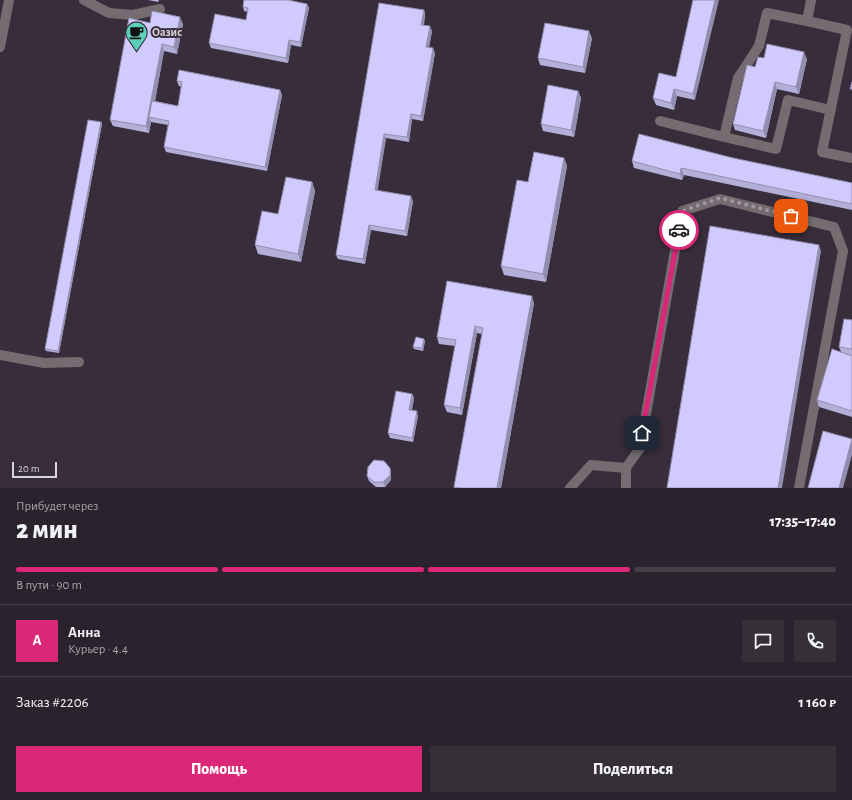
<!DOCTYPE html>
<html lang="ru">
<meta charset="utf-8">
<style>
body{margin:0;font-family:"Alegreya Sans",sans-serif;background:#362f38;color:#f1f3f6;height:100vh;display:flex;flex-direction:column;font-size:15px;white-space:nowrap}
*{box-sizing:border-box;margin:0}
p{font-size:13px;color:#a5a4a9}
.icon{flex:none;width:22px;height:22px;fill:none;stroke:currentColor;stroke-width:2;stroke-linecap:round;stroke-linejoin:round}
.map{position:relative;height:488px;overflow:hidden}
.panel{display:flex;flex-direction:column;background:#2a222c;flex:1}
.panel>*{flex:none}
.scale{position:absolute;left:12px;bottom:10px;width:45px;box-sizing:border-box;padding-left:4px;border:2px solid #d9d3db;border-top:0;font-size:11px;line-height:14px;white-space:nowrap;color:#d9d3db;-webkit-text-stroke:3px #382e3b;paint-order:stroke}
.pin{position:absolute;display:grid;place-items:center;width:34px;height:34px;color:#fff;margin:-17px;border-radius:8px;box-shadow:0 2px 6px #0006}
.courier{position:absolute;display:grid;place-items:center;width:40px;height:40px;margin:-20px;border:3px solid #db2777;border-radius:50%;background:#fff;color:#222;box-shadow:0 1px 5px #0007}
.summary em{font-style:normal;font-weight:800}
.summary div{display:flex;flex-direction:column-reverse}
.summary{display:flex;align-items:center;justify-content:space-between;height:68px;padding:0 16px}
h1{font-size:26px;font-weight:800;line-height:30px}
.bar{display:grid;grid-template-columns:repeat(4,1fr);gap:6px 4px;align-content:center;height:48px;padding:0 16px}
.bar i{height:5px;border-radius:3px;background:#463f48}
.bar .active{background:#db2777}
.bar p{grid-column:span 4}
.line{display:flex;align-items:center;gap:10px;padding:0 16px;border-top:1px solid #463f48}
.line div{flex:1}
.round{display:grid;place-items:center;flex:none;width:42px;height:42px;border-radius:0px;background:#362f38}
.button{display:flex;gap:8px;margin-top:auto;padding:8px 16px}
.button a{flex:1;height:46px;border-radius:0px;background:#db2777;color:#fff;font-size:16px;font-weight:800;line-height:46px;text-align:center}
.button a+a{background:#362f38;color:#f1f3f6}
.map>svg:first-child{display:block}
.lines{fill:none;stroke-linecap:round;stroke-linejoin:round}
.minor{stroke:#746c70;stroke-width:10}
.wall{fill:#b3afd9}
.shaded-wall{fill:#928eb0}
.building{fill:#d0cbfc;stroke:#928eb0}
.done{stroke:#a199a3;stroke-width:4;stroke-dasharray:0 7.2}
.route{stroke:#db2777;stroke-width:5}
.labels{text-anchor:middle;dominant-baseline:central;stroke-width:4;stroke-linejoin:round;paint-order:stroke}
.poi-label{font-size:12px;font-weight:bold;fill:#d9d3db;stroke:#382e3b;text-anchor:start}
</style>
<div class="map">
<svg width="852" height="488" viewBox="0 0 852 488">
<rect width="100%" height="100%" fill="#382e3b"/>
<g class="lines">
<path class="minor" d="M84,0L109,13L133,15L160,9
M811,0L807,21L847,30L822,152L852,158
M807,21L767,13L759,46L738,78L724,137L776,149L788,100L831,110
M0,47L9,0
M660,121L724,137
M0,355L44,363L79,362
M570,488L591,465L626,468
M626,488V468L640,448L682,211L720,199L834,227L843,251L799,488"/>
</g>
<path class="wall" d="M148,0H159L158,2Z
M244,0H291V1L307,4L309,8L301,47L291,45L288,63L211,48L209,43L246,20L248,12L244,11L243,7Z
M693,0L695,100L677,96L674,110L656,105L653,98L676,77Z
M424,10L425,15L424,25L432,31L429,48L435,53L423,121L412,119L409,142L386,138L377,190L413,201L407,236L371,230L365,264L338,259L336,255Z
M150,23L183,24L177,54L164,51L155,101L178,106L182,87L179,86L177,81L280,90L282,95L267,171L166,152L164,147L168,125L151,122L149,133L113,126L110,120Z
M592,38L585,73L540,65L538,58Z
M764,58L807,59L799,94L777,89L766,138L735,130L733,124L755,67Z
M578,91L581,98L574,137L543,131L541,124Z
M101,122L102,124L59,353L46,351L45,349Z
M564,158L567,166L546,282L504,275L501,266L528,182Z
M733,158L852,183V210L684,175L682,180L634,168L632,161Z
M312,182L315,191L301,262L258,254L255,245L278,214Z
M534,303L501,488H454V487L482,334L477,333L462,415L447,412L444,405L455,346L439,344L437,337Z
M852,320V417L819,407L817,400L841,352L839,347Z
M425,341L423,351L414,349L413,347Z
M412,394L414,398L412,410L418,416L413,442L390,438L388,433Z
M390,468L391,472V480L385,487H376L369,481L367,476Z"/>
<path class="shaded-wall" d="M715,0H719L695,100L693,94Z
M307,4L309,8L301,47L300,42Z
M424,10L425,15L423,29L421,25Z
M180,17L183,24L177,54L174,47Z
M430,26L432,31L428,52L426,47Z
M589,31L592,38L585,73L583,67Z
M289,40L291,45L288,63L286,58Z
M162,44L164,51L152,117H149L151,122L149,133L146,126Z
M433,48L435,53L423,121L421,116Z
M804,52L807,59L799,94L796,87Z
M775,82L777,89L766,138L763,131Z
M674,89L677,96L674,110L671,103Z
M280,90L282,95L267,171L265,167Z
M578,91L581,98L574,137L571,130Z
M411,114L412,119L409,142L407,137Z
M101,122L102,124L59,353L58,351Z
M384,134L386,138L377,195L375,190Z
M564,158L567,166L546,282L543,274Z
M681,168L684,175L682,180L680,174Z
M312,182L315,191L301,262L298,254Z
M411,196L413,201L407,236L405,231Z
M369,225L371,230L365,264L363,259Z
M819,245L821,251L782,488H778Z
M532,296L534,303L501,488H497Z
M475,326L477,333L462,415L460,408Z
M424,339L425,341L423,351L422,348Z
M412,394L414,398L411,414L409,410Z
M417,411L418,416L413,442L412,438Z
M852,439V455L843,488H839Z
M390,468L391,472V480L385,487L383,482Z"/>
<path class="building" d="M244,0H288L307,4L300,42L289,40L286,58L209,43L215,14L246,20L248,8L243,7Z
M693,0H715L693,94L674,89L671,103L653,98L659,73L676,77Z
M379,3L424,10L421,25L430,26L426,47L433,48L421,116L411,114L407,137L384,134L375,190L411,196L405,231L369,225L363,259L336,255Z
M152,11L180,17L174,47L162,44L146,126L110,120L129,18L150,23Z
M545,23L589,31L583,67L538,58Z
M767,44L804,52L796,87L775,82L763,131L733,124L747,65L755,67L758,57L764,58Z
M179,70L280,90L265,167L164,147L169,121L149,117L152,101L178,106L182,82L177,81Z
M852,82V89H850Z
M548,85L578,91L571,130L541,124Z
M88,120L101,122L58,351L45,349Z
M639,134L733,158L852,183V204L681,168L680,174L632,161Z
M534,152L564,158L543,274L501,266L517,180L528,182Z
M286,177L312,182L298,254L255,245L262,211L278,214Z
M710,226L819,245L778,488H667Z
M447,281L532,296L497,488H460L454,487L483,328L475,326L460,408L444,405L456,340L437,337Z
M844,319L852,320V349L839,347Z
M416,337L424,339L422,348L413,347Z
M832,349L852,356V411L817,400Z
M396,391L412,394L409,410L417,411L412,438L388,433Z
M823,431L852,439L839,488H808Z
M374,460L384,461L390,468V475L383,482H374L367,476L368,467Z"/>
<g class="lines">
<path class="done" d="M679,230L682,211L720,198L791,216"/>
<path class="route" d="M642,433L679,230"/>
</g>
<defs>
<symbol id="cafe-pin" viewBox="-11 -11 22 30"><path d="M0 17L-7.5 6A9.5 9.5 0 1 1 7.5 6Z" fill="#5dceb9" stroke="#382e3b"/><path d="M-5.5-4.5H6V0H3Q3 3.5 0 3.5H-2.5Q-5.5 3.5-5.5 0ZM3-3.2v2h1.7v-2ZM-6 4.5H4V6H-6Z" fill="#111"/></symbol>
</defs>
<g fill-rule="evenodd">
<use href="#cafe-pin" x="124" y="20" width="25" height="34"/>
</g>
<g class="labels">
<g class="poi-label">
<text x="152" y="32">Оазис</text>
</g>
</g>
</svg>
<div class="scale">20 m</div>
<div class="pin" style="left:791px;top:216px;background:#ea580c"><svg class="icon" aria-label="bag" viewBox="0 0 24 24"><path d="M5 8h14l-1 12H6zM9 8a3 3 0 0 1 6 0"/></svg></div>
<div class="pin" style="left:642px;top:433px;background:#1f2937"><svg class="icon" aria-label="home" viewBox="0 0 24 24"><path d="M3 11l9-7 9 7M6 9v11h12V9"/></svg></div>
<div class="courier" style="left:679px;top:230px"><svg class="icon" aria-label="car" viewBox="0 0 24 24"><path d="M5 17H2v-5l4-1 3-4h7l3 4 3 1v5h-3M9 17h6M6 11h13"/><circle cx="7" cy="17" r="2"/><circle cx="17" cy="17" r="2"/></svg></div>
</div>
<section class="panel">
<div class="summary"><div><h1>2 мин</h1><p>Прибудет через</p></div><em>17:35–17:40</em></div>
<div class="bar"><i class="active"></i><i class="active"></i><i class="active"></i><i></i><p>В пути · 90 m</p></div>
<div class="line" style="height:72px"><b class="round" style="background:#db2777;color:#fff">А</b><div><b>Анна</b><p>Курьер · 4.4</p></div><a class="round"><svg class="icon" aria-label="chat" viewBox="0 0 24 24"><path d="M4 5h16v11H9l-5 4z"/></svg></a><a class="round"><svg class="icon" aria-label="phone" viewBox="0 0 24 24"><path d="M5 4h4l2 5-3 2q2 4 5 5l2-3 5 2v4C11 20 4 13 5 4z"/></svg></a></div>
<div class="line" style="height:52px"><div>Заказ #2206</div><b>1 160 ₽</b></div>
<div class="button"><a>Помощь</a><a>Поделиться</a></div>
</section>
